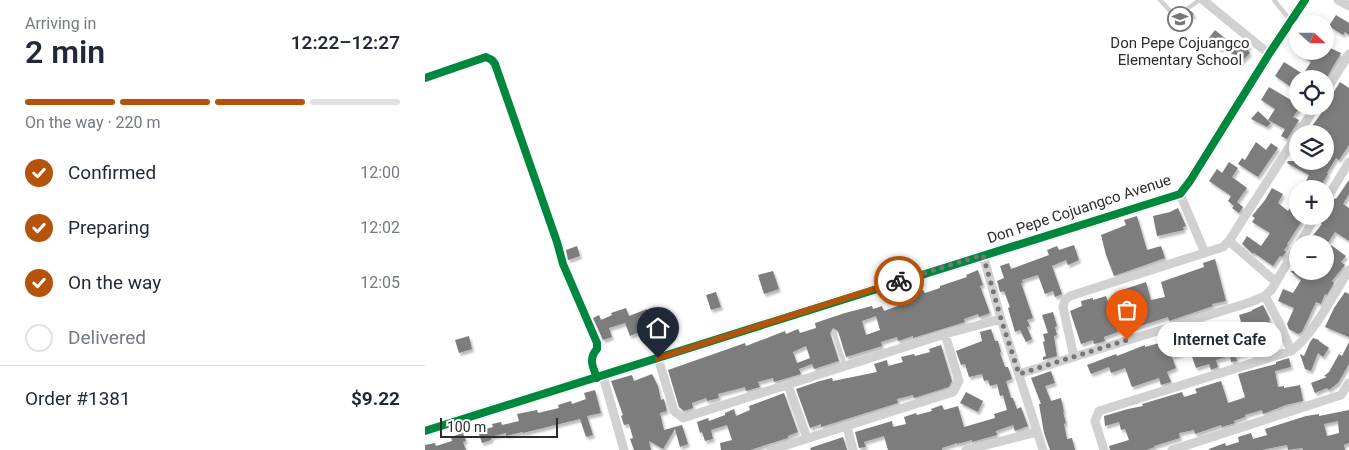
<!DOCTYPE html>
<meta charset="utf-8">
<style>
body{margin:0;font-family:Roboto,sans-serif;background:#f2f2f3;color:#1f2937;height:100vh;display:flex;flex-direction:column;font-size:19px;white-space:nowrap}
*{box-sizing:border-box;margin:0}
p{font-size:16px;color:#747a83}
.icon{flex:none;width:28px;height:28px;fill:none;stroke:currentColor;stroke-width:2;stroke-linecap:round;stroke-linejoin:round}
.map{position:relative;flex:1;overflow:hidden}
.panel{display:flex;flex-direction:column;background:#fff;width:425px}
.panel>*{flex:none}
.needle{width:32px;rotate:111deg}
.controls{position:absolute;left:864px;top:15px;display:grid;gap:10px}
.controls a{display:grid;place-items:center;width:45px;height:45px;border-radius:50%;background:#fff;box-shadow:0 2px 8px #0003;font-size:25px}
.scale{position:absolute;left:15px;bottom:12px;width:118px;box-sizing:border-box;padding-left:5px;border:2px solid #2c2c2c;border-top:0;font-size:14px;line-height:18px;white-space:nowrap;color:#2c2c2c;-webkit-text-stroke:4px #fff;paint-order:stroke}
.pin{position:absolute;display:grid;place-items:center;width:42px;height:42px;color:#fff;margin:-51px -21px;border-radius:50% 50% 50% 0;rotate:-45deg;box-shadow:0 0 5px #0007}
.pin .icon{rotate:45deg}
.courier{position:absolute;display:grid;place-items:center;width:50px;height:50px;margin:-25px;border:4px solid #b45309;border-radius:50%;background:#fff;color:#222;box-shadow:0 1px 6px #0007}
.bubble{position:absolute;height:35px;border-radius:18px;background:#fff;box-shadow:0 2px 8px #0003;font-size:16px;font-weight:600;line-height:35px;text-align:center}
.headline em{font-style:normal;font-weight:600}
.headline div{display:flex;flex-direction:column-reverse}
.headline{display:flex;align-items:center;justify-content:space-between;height:85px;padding:0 25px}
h1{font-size:32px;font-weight:600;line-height:38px}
.bar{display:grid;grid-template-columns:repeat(4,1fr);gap:8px 5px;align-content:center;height:60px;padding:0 25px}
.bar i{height:6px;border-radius:4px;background:#e0e1e3}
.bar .current{background:#b45309}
.bar p{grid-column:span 4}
.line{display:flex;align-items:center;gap:12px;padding:0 25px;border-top:1px solid #e0e1e3}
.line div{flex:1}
ol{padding:0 25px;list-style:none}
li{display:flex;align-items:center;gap:15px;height:55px}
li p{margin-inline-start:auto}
li .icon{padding:5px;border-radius:50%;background:#b45309;color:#fff;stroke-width:4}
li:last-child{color:#747a83}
li i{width:28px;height:28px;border:2px solid #e0e1e3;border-radius:50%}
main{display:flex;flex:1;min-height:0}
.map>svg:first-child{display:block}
.building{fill:#7d7d7d;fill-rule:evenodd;filter:url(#shadow)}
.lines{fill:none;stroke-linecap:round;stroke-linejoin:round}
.service{stroke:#d1d1d1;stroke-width:4.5}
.minor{stroke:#d1d1d1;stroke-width:9}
.tertiary{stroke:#d1d1d1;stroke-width:11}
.cycleway-casing{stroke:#fff;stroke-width:11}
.cycleway{stroke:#00873e;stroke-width:8}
.done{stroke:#767676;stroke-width:5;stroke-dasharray:0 9}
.route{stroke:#b45309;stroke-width:6}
.labels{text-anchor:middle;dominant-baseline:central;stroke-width:5;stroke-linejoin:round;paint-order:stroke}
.poi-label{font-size:15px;fill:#2c2c2c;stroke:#fff}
.street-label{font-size:15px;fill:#2c2c2c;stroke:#fff}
</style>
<main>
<section class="panel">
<div class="headline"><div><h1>2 min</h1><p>Arriving in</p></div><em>12:22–12:27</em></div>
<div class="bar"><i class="current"></i><i class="current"></i><i class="current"></i><i></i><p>On the way · 220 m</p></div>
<ol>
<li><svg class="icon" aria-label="check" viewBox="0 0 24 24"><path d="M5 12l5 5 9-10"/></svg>Confirmed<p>12:00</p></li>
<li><svg class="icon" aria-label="check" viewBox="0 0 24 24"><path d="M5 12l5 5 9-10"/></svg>Preparing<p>12:02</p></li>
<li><svg class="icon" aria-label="check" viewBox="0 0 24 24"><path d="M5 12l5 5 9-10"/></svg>On the way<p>12:05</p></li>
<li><i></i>Delivered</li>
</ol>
<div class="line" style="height:65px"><div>Order #1381</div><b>$9.22</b></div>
</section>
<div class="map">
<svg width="924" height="450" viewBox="0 0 924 450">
<defs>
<filter id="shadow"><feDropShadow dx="2" dy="3" stdDeviation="1" flood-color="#0004"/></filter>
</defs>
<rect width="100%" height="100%" fill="#fff"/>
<path class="building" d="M766,11L769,14L756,29L750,23Z
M911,15L924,23V35L920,32L918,35L904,26Z
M790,30L807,44L813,38L816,41L817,40L825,46L822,49L825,53L816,62L799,46L796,50L783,39Z
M901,46L916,53L901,79H872V91L850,76L859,62L878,74L886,62L870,51H900Z
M915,82L924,88V145L914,160L911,158L902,173L903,174L894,189H882L878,187L884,175L862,163L863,161H900V134H881L898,111L897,110Z
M844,87L866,100L872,91V106L875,107L868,117L874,120L862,139L856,136L860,129L843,120L850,109L836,100Z
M833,111L846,123L842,127L826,119Z
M831,142L841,150L846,143L853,148L833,177L813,164L817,158L820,160Z
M804,162L813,168L807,177L822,188L812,202L818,207L814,213L807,208L809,206L803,201L806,196L784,181L792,169L797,173Z
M924,180V194L918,204L924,208V241L910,232L902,244H881L897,224L894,222L898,216H900L902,211L900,210L910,198L911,199Z
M847,188L858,194L853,203L863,211L872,198V216H878L875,220L877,221L862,244L863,245L859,250L861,252L857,257L855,256L848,266L829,253L828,254L817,244L822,236L836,246L845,233L827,222L830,218L827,216L840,200Z
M753,208L761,226L758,227L759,230L732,236L728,216L745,212Z
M712,216L722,250L736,246L740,258L689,276L681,255L676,235L701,225L699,220Z
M649,245L654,260L643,265L641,260L627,266L637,294L630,297L628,291L620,294L613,275L597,280L598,283H596L608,318L602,320L605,326L602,327L607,339L601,342L595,330L590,332L583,308L585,307L579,291L575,292L572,281L579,278L575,266L584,263L586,269L624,255L622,250L632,246L634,250Z
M906,245L921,256L916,262L920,265L907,281L909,283L902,295L900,294L896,304L891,302L877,332L873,334L864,329L862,324L869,308L853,301L858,289L868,293L876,280L865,271H900V253Z
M152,246L155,256L143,260L141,250Z
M790,259L801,301L787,304L788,306L744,321L743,317L709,328L707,324L692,330L693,332L679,337L680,341L669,344L668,340L656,344L645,311L657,306L656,301L668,298V300L681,296L683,302L697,299L694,291L721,282L726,300L740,297L736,282L779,267L778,263Z
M553,270L558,285L555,286L565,313L554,317L553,314L539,319L540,322L537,323L488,338V336L473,341L472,337L456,342L457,346L421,357L413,331L408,328L405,333L414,361L389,369L387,364L374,369L376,374L349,382L348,378L333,382L335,387L321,391L320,387L293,394L294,398L282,401L281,398L267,403L268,408L259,411L254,407L243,370L320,343L321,346L360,331L361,334L373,329L375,333L391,328L390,323L420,313L447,306L448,309L457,306L459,311L478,304L477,297L498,290L500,293L515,288V286L542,277L541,275ZM451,316L455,330L441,335L437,321ZM381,346L385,358L372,363L368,352Z
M348,271L354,289L339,294L333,275Z
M291,292L296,307L286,310L281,295Z
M920,292L924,294V337L900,327L909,308Z
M838,305L846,321L844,319L850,347L838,350L839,353L827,356L826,352L811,356L812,361L806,362L805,356L791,360L793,367L786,370L784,364L771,368L765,351L747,357L751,368L742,372L746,382L736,385L734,378L707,387L700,368L686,373L684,367L666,374L662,365L691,354L692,356L720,345V347L749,339L747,333L765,327L766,332L775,330L780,351L794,347L787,327L800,322L806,340L820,336L814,315L827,311V310Z
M201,308L204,316L222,309L230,328L218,333L217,331L205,336L200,323L184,328L187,337L178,340L168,318L174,315L176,320L187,315L186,313Z
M628,312L632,326L630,327L632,335L629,336L632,356L618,360V357L621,356L618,342L620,341L618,334L623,333L617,315Z
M566,329L570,341H573L576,352L575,353L580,367H583L587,379L581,381L586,398H588L592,409L596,407L603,426L590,431L588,425L571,431L572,435L547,442V440L532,444V443L517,448V450H463L459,436L439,442L441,447L434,448L430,432L467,421L468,427L481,424L479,417L491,413L492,415L507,411L506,409L517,405L519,410L533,406L539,427L570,418L569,414L582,410L578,395L575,396L572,384L565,386L563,380L559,381L557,374L544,377L540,364L536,365L531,351L557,341L555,332Z
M44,336L47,349L34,353L30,340Z
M888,338L894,340V341L904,348L898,357L893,353L886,371L880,369L875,354L879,356L885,342Z
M924,342V364L913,383L904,390L902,388L890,393L886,383L902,377L899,376L904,372L914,354L917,356Z
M516,345L527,381L524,387L489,398L488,395L472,399L473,403L396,427V424L385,428L371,389L395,381L407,378L408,381L452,372L449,364L462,360L463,366L478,362L476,357L489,354L490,356L505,352L504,349Z
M864,358L866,367L850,371L853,387L859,386V388L875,385L878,401L861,405L838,414L837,410L820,415V417L809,421L810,423L797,427L796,425L770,434L769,430L754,433L755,438L729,446L730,447L721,450H685L684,446L704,440L700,429L696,430L694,422L680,426L679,416L703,409L718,406L717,404L757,392L759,397L772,393L770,389L796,381L803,403L818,398L820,397L813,374L851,364V362Z
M626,371L630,383L620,386L626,401L636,398L639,412H638L641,423L639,424L642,439L647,438L650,450H625L619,433L614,404H616L606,378Z
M227,374L233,386L236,400L239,399L242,411L235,413L239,430L257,425L263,444L255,447L250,429L238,449L224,441L226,450H209L205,439L208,438L204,424L199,425L196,416L198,415L186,381L207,375L209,381Z
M170,390L176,413L162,416L168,435L161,437L155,419L98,433L97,432L81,436V433L66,437V440L57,443L53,431L68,427L67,424L76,422L77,425L94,421L92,414L112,410L113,413L134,408L133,405L146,401L147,404L161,399L159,393Z
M541,392L558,401L553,412L535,403Z
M359,393L373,432L363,436V438L325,450H296L295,443L307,440L302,425L286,430L288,439L280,441L277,432L275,433L272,422L283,418L284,421L300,415V413L309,409L311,416L325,410L324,406Z
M924,410V443L919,445L920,450H878L877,448L863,450L862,445L837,450H784V449L800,443L801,446L814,442L813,437L826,433L828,439L842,435L840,429L881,416L894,414V416ZM913,421L914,433L902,436L899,424Z
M38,433L41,441L38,442L41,450H0V445L10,443L11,446L27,441L26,437Z
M418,437L422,450H386L385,448Z"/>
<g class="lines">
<path class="service" d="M735,0L749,15H753L775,0
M849,0L865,20
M409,332L420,366"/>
<path class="minor" d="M778,0L844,54
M913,0L924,6
M0,78L61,57L67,60L70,64L132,242L138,264L172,343V349C163,359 168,367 172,378
M900,92L924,54
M873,134L891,106
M755,194L780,253
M900,202L924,162
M804,241L851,282
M874,244L891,216
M558,255L576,319L618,450
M840,296L855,324L866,351
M649,357L638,307L640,300L645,296L798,247L804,241L872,135
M233,358L249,411L258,418L520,334L576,319
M594,374L826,302L840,296L847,289L872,246
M178,376L199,450
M363,385L382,438
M422,427L428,450
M346,450L528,392L534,381L520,334
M541,450L612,432
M679,450L670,421L674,411L866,351C888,336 909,293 924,270
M747,450L916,395L924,383"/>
<path class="tertiary" d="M0,431C252,354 503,272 755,194L765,181L844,54L880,0"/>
<defs>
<path id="cycleway" d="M0,78L61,57L67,60L70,64L132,242L138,264L172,343V349C163,359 168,367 172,378
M0,431C252,354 503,272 755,194L765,181L844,54L880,0"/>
</defs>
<use href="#cycleway" class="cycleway-casing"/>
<use href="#cycleway" class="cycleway"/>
</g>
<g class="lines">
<path class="done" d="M474,281L558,255L576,319L594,374L702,340"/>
<path class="route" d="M233,358L474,281"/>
</g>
<defs>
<symbol id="school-ring" viewBox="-11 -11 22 22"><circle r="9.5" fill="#fff" stroke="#767676" stroke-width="1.5"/><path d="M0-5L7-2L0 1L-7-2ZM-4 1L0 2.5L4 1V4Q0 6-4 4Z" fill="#767676"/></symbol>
</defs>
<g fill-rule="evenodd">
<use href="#school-ring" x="741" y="5" width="28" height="28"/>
</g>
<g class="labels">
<g class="poi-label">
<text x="755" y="43">Don Pepe Cojuangco<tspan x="755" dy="17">Elementary School</tspan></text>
</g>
<g class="street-label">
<text transform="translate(654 209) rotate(-18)">Don Pepe Cojuangco Avenue</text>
</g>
</g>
</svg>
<div class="controls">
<a><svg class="needle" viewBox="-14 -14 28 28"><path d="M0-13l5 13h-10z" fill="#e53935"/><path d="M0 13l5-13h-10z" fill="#747a83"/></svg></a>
<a><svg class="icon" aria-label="locate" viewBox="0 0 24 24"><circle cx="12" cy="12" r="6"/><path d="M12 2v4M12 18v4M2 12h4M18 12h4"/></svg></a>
<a><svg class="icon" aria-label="layers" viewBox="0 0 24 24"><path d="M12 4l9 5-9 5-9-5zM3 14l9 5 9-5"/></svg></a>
<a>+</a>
<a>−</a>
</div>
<div class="scale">100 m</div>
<div class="pin" style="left:702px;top:340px;background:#ea580c"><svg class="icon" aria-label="bag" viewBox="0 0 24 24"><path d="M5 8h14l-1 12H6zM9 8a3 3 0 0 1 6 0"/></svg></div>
<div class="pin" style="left:233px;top:358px;background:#1f2937"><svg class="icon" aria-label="home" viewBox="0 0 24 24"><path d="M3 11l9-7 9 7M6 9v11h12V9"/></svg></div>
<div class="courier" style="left:474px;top:281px"><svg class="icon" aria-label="bike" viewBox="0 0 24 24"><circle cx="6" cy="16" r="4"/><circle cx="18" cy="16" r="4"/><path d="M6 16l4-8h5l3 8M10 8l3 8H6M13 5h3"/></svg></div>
<div class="bubble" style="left:732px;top:322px;width:125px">Internet Cafe</div>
</div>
</main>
